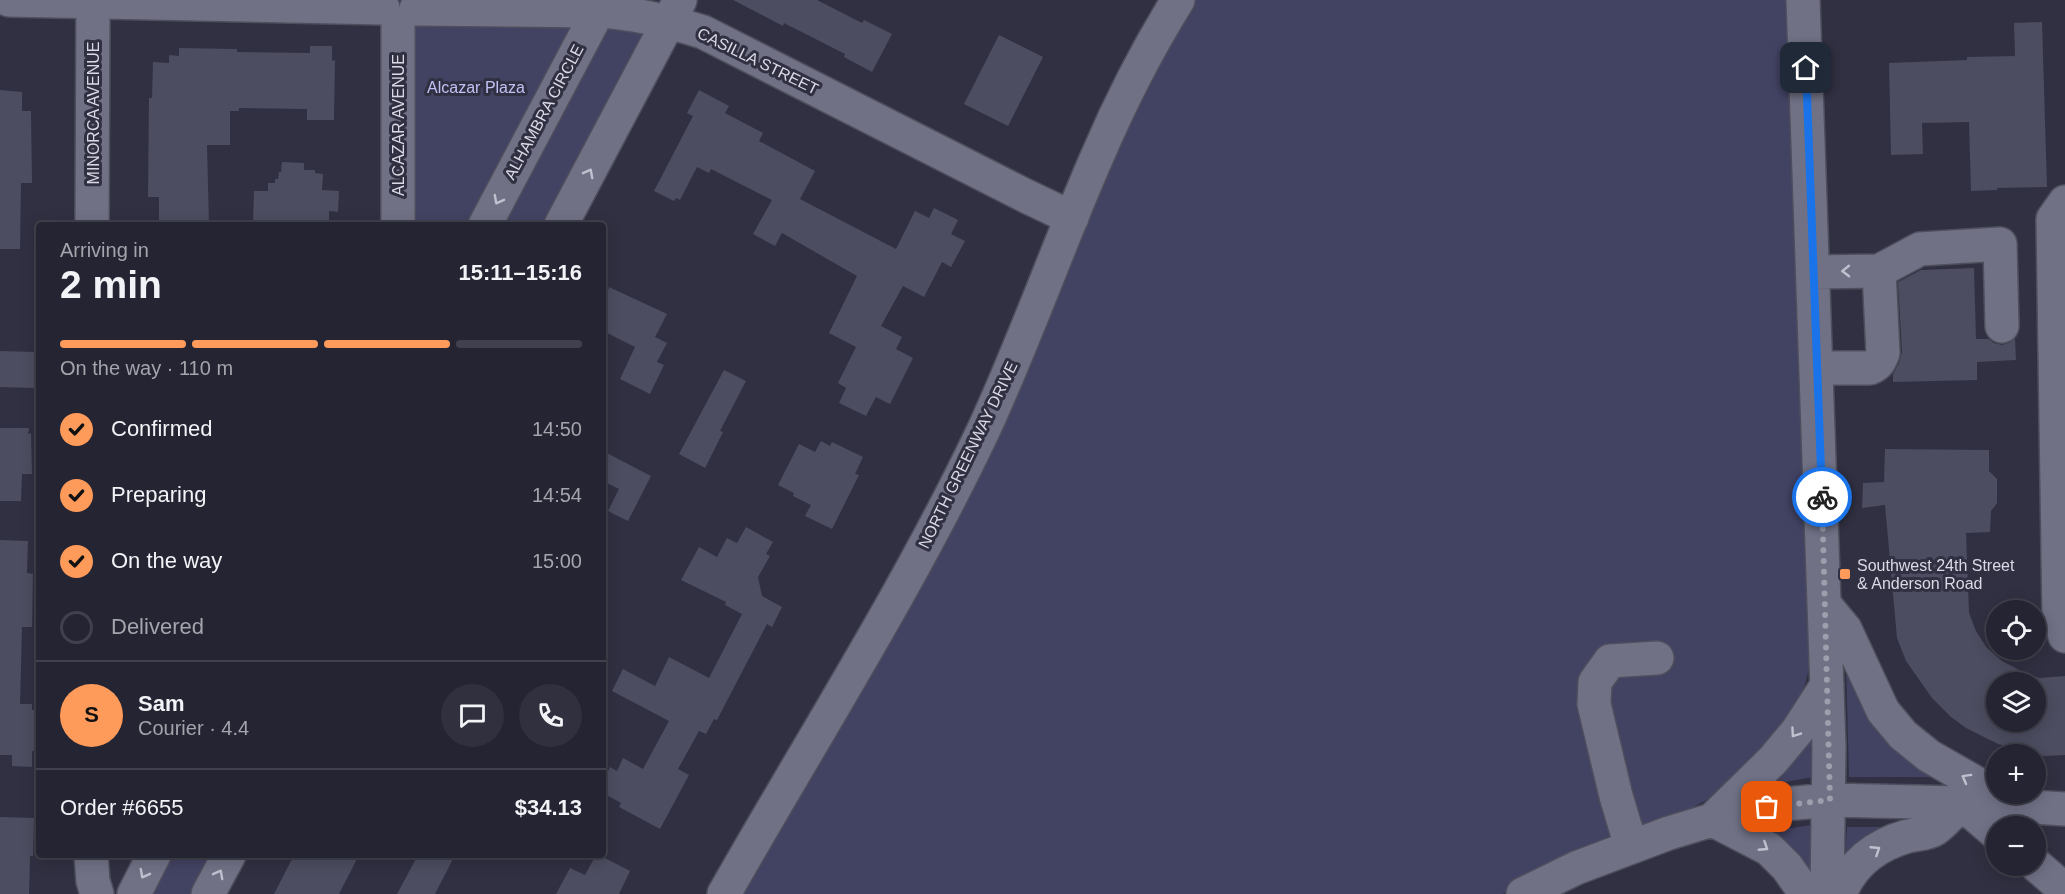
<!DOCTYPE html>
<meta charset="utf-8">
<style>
body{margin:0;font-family:Helvetica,sans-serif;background:#30303e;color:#f1f3f6;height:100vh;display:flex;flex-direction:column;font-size:22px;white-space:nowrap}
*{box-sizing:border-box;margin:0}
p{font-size:20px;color:#a3a4ac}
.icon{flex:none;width:33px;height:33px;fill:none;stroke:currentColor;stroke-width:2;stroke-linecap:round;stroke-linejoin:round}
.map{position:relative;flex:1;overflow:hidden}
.side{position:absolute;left:36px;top:222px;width:570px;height:636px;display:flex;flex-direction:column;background:#242432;border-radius:6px;box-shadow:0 3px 15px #0003,0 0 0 2px #41414d}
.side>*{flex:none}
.controls{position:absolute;left:1986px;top:600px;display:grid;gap:12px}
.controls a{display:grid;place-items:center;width:60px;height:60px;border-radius:50%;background:#242432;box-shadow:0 3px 15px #0003,0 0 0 2px #41414d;font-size:30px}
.pin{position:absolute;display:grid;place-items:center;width:51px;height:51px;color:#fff;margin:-26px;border-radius:12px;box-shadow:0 3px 9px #0006}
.courier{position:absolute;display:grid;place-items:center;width:60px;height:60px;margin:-30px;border:4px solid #1a73e8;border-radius:50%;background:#fff;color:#222;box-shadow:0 2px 8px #0007}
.headline em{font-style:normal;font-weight:600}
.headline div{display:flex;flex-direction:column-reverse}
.headline{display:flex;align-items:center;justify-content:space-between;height:102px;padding:0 24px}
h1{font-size:39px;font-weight:600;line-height:45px}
.bar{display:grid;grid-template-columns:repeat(4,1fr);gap:9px 6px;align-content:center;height:72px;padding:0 24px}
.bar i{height:8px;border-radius:4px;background:#41414d}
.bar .selected{background:#ff9b5a}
.bar p{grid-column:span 4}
.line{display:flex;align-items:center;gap:15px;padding:0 24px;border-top:2px solid #41414d}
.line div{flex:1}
.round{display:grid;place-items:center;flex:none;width:63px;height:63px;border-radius:32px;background:#30303e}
ol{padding:0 24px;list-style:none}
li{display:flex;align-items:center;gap:18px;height:66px}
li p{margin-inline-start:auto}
li .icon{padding:6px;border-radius:50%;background:#ff9b5a;color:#111;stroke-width:4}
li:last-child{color:#a3a4ac}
li i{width:33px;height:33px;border:3px solid #41414d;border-radius:50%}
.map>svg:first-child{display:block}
.green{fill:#424263}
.building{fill:#4c4d60;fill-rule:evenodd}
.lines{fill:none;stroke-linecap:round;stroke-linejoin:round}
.minor-casing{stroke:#4e4e5d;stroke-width:36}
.minor{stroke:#707185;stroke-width:33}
.oneway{stroke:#c0c0ce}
.done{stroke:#9e9ead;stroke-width:6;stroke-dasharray:0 10.8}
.route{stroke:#1a73e8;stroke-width:8}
.poi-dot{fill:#ff9b5a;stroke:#303042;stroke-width:2}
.labels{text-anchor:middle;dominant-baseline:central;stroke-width:6;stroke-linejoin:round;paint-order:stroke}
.street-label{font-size:16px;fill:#dadae6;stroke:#303042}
.park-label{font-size:16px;fill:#c1c2f4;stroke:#303042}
.poi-label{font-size:16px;fill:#dadae6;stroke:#303042;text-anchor:start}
</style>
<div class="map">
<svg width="2065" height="894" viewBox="0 0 2065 894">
<rect width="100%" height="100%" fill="#303042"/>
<path class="green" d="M1192,0H1788L1812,656L1804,688L1793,716L1727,789L1682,813L1522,882L1503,894H738Z
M576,23L474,225H414V26Z
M609,25L651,28L548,225H502Z
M1846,659L1938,777H1849Z
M1809,740L1811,742L1813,777L1768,785Z
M1811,825V867L1806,870L1774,837L1773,831Z
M1847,827H1894L1845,859Z
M167,855H218L198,894H147Z"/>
<path class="building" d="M733,0H817L862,23L864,20L892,34L872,72L844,57L845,54L784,23L783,26Z
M2042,22L2047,187L1997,188V190L1971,191L1969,122L1922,123L1923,154L1891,155L1889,63L1967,60V57L2015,56L2014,23Z
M999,35L1043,57L1008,126L964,104Z
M310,46H332V61L335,60L334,120H307V109L239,108V111H230V145H207L209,225H159V197H148L149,98H152L153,62L169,63V55L179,56V48L237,49V52L310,53Z
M0,90L22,92V111H31L32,183H21L20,249H0Z
M699,90L729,106L725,113L763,133L759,141L815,171L800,199L896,249L915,211L929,218L934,208L958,220L951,234L965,241L951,267L942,262L924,297L903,286L881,326L902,337L896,349L913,358L890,404L876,397L866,416L839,403L846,388L838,383L856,347L829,333L857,276L782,233L775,246L753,234L772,200L711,169L709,173L697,167L680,200L676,198L674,201L654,191L693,116L687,113Z
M282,162L304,163V170H315V173L323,174L322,190L339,191L338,212L329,211V225H253L254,191H268V183H275V179H278L279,172H281Z
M1974,268L1976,339H1989L1994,343L2002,345L2011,342L2015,338L2016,360L1977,362V380L1893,382V374L1899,363L1902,352L1898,282L1921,270Z
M609,287L667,314L655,337L667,343L657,362L664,365L650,394L620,379L635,347L603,331V289L608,291Z
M0,351L35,352L34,388L0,387Z
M724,370L746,381L720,431L723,432L705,468L679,454Z
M0,428H29L28,434L31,433L32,474H22L21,501H0Z
M821,441L830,446L832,442L863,457L855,474L859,475L832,529L805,516L811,505L793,496L794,493L778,485L799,444L815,452Z
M1885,449L1989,450V471L1997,479V503L1991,511L1990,532L1966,533L1969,613L1976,631L1987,648L2002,661L2025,673L2040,678L2065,676V755L2044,756L1998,744L1966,728L1951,717L1932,698L1906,661L1897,638L1885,505L1862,508L1863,483L1884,482ZM1996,682H2036V722H1996Z
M603,451L651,476L628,521L608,511L619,489L603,481Z
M746,527L773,542L766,554L770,556L758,577L762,596L782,607L772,627L767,624L717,720L714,719L706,734L699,731L678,769L689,775L660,829L619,807L621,803L603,793V781L610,767L617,771L623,758L643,769L669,721L612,691L623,669L655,686L669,657L709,678L742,614L725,605L726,602L681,580L699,547L717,557L727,538L737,543Z
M0,540L28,541L27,573L33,574L32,627H22L20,704H32V710H36L35,751H32V767L12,766V755H0Z
M0,817L34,818L33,856H30L29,894H0Z
M294,855H359L339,894H274Z
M418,855H455L435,894H397Z
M596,855H599L630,871L619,894H556L570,868L585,875Z"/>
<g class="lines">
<defs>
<path id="minor" d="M9,0L383,8
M1803,0L1829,747L1827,894
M416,9L598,11C635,13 668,21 703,32L1026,196L1072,218
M2065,202L2053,219L2059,618L2065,636
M92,225L93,0
M398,225V24
M485,225L604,0
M561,225L680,0
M1813,272L1879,271L1920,249L2000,244L2002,326
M1817,368H1870C1878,365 1880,361 1883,353L1879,271
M1825,605L1845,629L1883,711L1903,735L1929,756L2011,803
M1961,803L1996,833
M1714,818L1773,760L1798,730L1827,685
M1713,820L1769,849L1787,867L1806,894
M1631,846L1616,796L1594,704L1595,682L1610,661L1657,658
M91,855L93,881L97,894
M2036,865L2065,890
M134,894L154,855
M208,894L229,855
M724,894C812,739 909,588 985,427C1026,338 1058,246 1097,157C1120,103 1147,50 1178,0
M1523,894L1576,868L1669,833L1735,813L1785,804L1830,800L1961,803L2065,809
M1840,894C1852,863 1876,845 1908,836C1916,834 1928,834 1935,829C1944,823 1953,812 1961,803"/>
</defs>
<use href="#minor" class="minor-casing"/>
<use href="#minor" class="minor"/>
</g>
<defs><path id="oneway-chevron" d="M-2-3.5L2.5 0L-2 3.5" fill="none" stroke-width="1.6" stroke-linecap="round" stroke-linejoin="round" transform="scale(1.5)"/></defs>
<g class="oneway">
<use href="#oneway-chevron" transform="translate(589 173) rotate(-62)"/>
<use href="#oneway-chevron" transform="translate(498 200) rotate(118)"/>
<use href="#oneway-chevron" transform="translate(1846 271) rotate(179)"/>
<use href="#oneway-chevron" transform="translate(1795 733) rotate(125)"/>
<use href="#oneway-chevron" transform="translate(1966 778) rotate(-151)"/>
<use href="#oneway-chevron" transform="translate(1764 847) rotate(33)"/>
<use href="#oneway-chevron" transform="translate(1876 850) rotate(-33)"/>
<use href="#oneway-chevron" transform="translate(144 874) rotate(118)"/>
<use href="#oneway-chevron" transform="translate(219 874) rotate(-62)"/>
</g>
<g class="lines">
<path class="done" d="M1767,807L1830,800L1822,497"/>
<path class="route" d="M1806,68L1822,497"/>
</g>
<rect class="poi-dot" x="1839" y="568" width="12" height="12" rx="3"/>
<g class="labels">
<g class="street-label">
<text transform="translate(758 61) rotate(26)">CASILLA STREET</text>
<text transform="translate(544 112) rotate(-62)">ALHAMBRA CIRCLE</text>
<text transform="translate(93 113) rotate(-90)">MINORCA AVENUE</text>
<text transform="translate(398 125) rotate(-90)">ALCAZAR AVENUE</text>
<text transform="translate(968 455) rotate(-64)">NORTH GREENWAY DRIVE</text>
</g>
<g class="park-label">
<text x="476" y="87">Alcazar Plaza</text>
</g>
<g class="poi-label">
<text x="1857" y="565">Southwest 24th Street<tspan x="1857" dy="18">&amp; Anderson Road</tspan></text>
</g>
</g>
</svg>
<div class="controls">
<a><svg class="icon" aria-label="locate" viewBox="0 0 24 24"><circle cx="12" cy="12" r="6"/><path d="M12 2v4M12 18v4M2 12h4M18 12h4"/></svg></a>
<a><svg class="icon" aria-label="layers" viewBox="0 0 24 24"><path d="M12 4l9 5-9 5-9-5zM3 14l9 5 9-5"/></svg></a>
<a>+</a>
<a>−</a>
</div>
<div class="pin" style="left:1767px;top:807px;background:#ea580c"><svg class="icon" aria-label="bag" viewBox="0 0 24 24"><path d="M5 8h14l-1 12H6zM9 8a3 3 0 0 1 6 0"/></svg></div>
<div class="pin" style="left:1806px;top:68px;background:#1f2937"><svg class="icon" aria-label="home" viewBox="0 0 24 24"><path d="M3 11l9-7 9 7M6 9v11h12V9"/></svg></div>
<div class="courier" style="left:1822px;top:497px"><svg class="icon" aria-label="bike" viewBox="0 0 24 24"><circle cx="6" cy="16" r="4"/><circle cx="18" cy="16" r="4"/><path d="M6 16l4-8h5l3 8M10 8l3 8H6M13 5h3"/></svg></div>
<section class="side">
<div class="headline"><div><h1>2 min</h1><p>Arriving in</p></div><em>15:11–15:16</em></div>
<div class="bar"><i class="selected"></i><i class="selected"></i><i class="selected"></i><i></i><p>On the way · 110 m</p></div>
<ol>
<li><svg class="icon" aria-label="check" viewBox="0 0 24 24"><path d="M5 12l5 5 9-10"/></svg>Confirmed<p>14:50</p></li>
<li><svg class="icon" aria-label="check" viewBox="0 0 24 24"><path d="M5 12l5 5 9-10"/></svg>Preparing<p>14:54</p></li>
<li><svg class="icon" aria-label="check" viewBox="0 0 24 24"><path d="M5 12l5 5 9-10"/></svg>On the way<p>15:00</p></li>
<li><i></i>Delivered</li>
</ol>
<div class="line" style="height:108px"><b class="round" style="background:#ff9b5a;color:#111">S</b><div><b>Sam</b><p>Courier · 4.4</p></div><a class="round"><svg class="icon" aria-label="chat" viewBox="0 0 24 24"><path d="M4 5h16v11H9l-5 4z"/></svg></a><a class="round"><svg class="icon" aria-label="phone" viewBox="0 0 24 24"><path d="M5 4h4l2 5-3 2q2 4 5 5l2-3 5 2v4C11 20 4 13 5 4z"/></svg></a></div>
<div class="line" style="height:78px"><div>Order #6655</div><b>$34.13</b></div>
</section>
</div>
